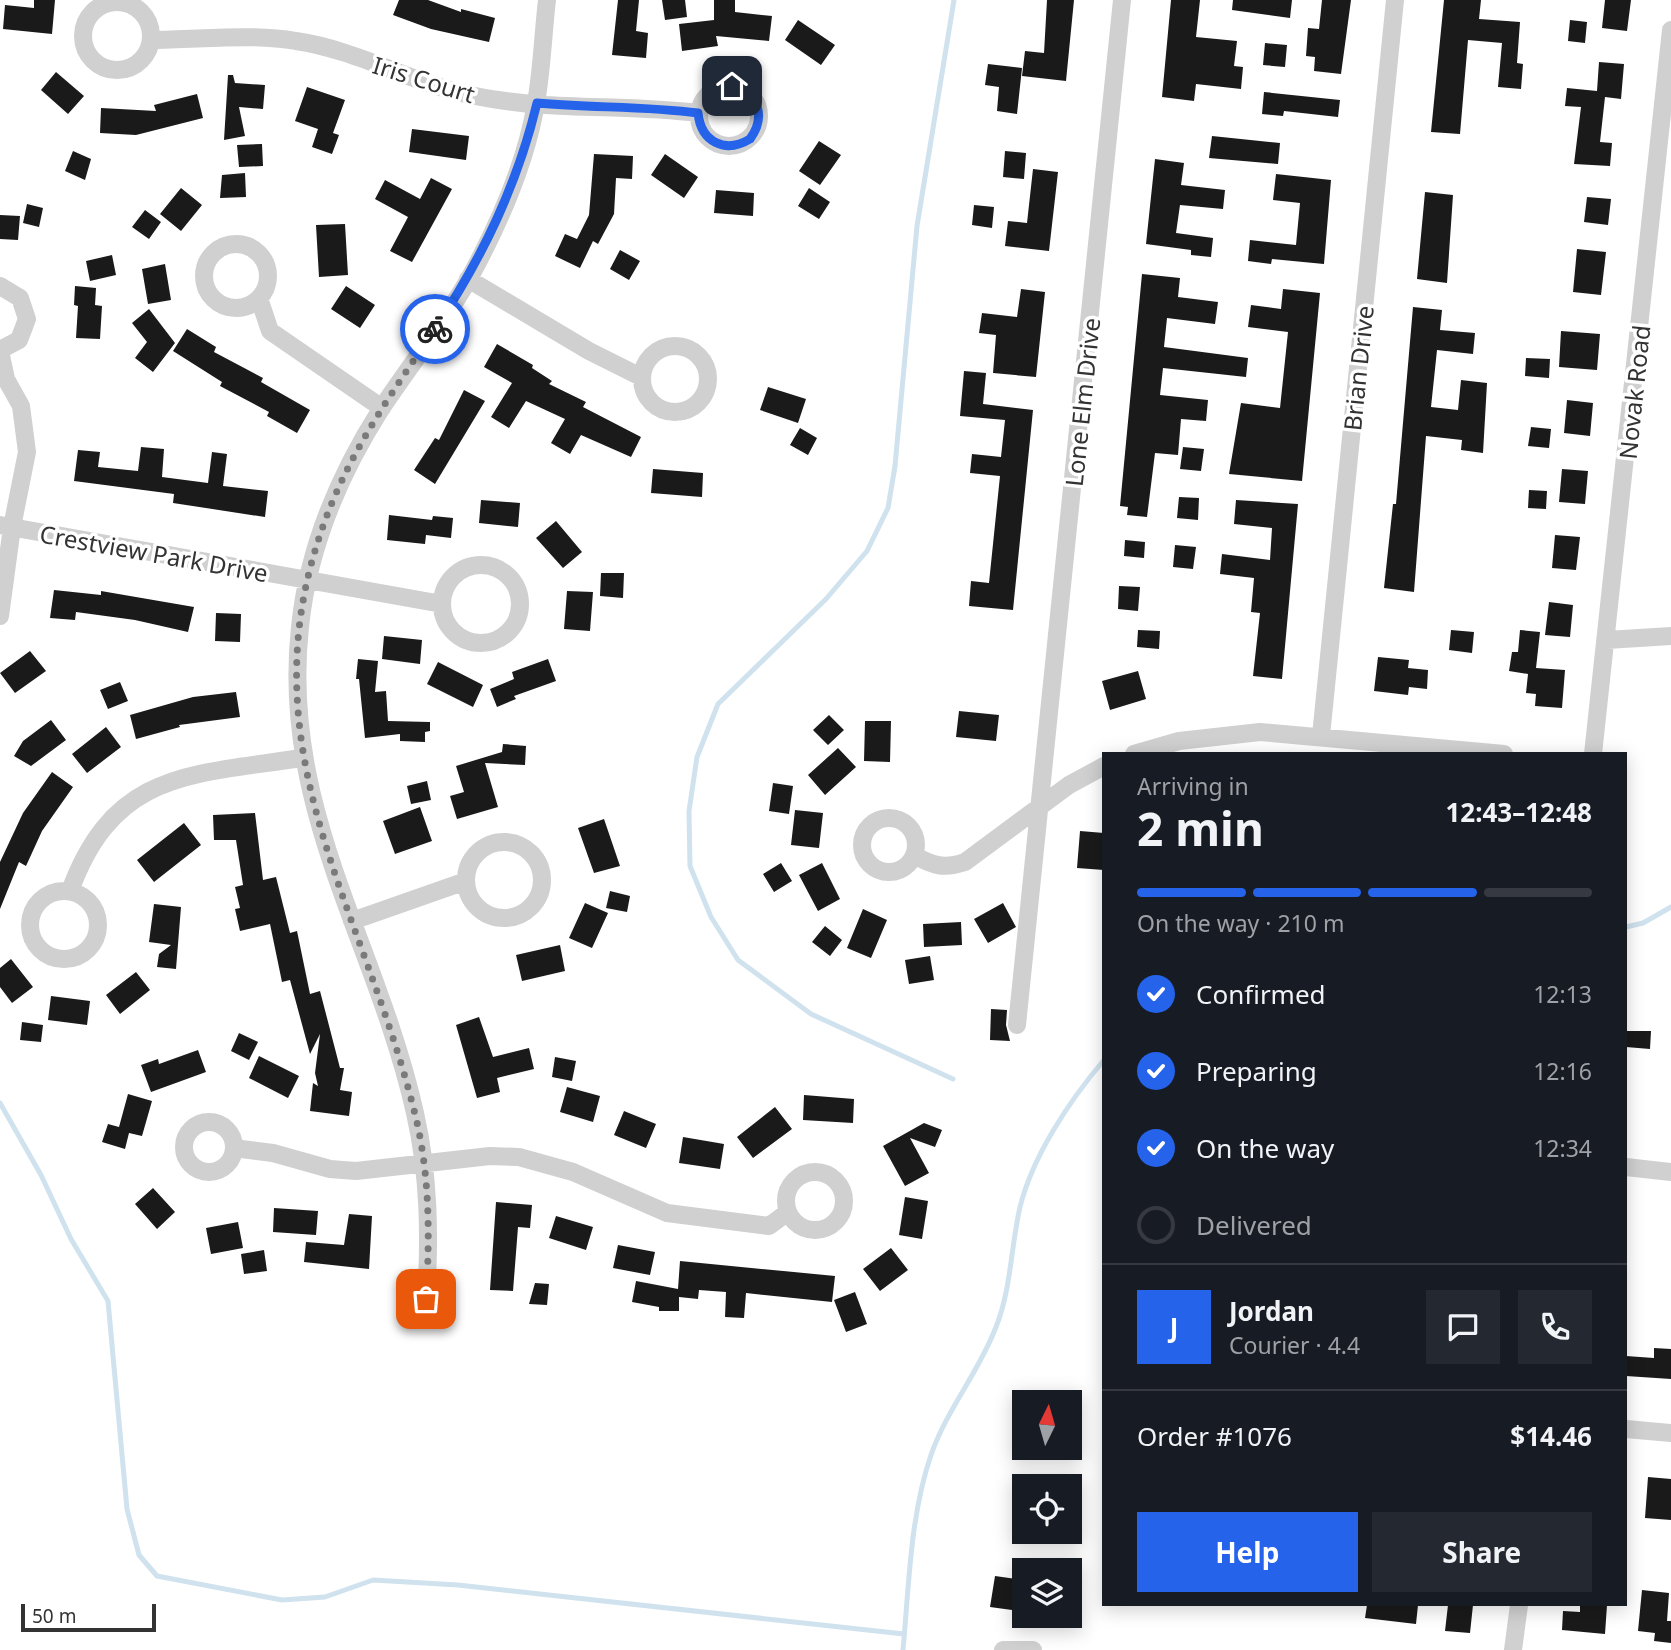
<!DOCTYPE html>
<meta charset="utf-8">
<style>
body{margin:0;font-family:"Noto Sans",sans-serif;background:#242831;color:#f1f3f6;height:100vh;display:flex;flex-direction:column;font-size:26px;white-space:nowrap}
*{box-sizing:border-box;margin:0}
p{font-size:23px;color:#9ea1a6}
.icon{flex:none;width:38px;height:38px;fill:none;stroke:currentColor;stroke-width:2;stroke-linecap:round;stroke-linejoin:round}
.map{position:relative;flex:1;overflow:hidden}
.panel{position:absolute;left:1102px;top:752px;width:525px;height:854px;display:flex;flex-direction:column;background:#171b24;border-radius:0px;box-shadow:0 4px 18px #0003}
.panel>*{flex:none}
.needle{width:46px;rotate:5deg}
.tools{position:absolute;left:1012px;top:1390px;display:grid;gap:14px}
.tools a{display:grid;place-items:center;width:70px;height:70px;border-radius:0px;background:#171b24;box-shadow:0 4px 18px #0003;font-size:35px}
.scale{position:absolute;left:21px;bottom:18px;width:135px;box-sizing:border-box;padding-left:7px;border:4px solid #333;border-top:0;font-size:19px;line-height:24px;white-space:nowrap;color:#333;-webkit-text-stroke:5px #fff;paint-order:stroke}
.pin{position:absolute;display:grid;place-items:center;width:60px;height:60px;color:#fff;margin:-30px;border-radius:14px;box-shadow:0 4px 10px #0006}
.courier{position:absolute;display:grid;place-items:center;width:70px;height:70px;margin:-35px;border:5px solid #2563eb;border-radius:50%;background:#fff;color:#222;box-shadow:0 2px 9px #0007}
.headline em{font-style:normal;font-weight:700}
.headline div{display:flex;flex-direction:column-reverse}
.headline{display:flex;align-items:center;justify-content:space-between;height:119px;padding:0 35px}
h1{font-size:46px;font-weight:700;line-height:52px}
.bar{display:grid;grid-template-columns:repeat(4,1fr);gap:10px 7px;align-content:center;height:84px;padding:0 35px}
.bar i{height:9px;border-radius:5px;background:#363941}
.bar .on{background:#2563eb}
.bar p{grid-column:span 4}
.line{display:flex;align-items:center;gap:18px;padding:0 35px;border-top:2px solid #363941}
.line div{flex:1}
.round{display:grid;place-items:center;flex:none;width:74px;height:74px;border-radius:0px;background:#242831}
ol{padding:0 35px;list-style:none}
li{display:flex;align-items:center;gap:21px;height:77px}
li p{margin-inline-start:auto}
li .icon{padding:7px;border-radius:50%;background:#2563eb;color:#fff;stroke-width:4}
li:last-child{color:#9ea1a6}
li i{width:38px;height:38px;border:4px solid #363941;border-radius:50%}
.action{display:flex;gap:14px;margin-top:auto;padding:14px 35px}
.action a{flex:1;height:80px;border-radius:0px;background:#2563eb;color:#fff;font-size:28px;font-weight:700;line-height:80px;text-align:center}
.action a+a{background:#242831;color:#f1f3f6}
.map>svg:first-child{display:block}
.lines{fill:none;stroke-linecap:round;stroke-linejoin:round}
.stream{stroke:#cfe2ee;stroke-width:5}
.building{fill:#1a1a1a}
.street{stroke:#d0d0d0;stroke-width:18}
.done{stroke:#7a7a7a;stroke-width:7;stroke-dasharray:0 12.6}
.route{stroke:#2563eb;stroke-width:9}
.labels{text-anchor:middle;dominant-baseline:central;stroke-width:7;stroke-linejoin:round;paint-order:stroke}
.street-label{font-size:24px;fill:#333;stroke:#fff}
</style>
<div class="map">
<svg width="1671" height="1650" viewBox="0 0 1671 1650">
<rect width="100%" height="100%" fill="#fff"/>
<g class="lines">
<path class="stream" d="M1626,927L1643,923L1671,907
M953,1079L811,1014L738,960L711,917L690,866L689,811L697,757L718,704L826,599L867,551L888,508L895,466L917,226L954,0
M0,1103L41,1175L71,1239L108,1301L127,1509L139,1555L157,1576L282,1600L325,1597L373,1580L458,1585L904,1634
M903,1650C909,1586 910,1516 931,1455C947,1409 979,1372 996,1327C1011,1290 1011,1246 1020,1207C1033,1155 1070,1100 1104,1060"/>
</g>
<path class="building" d="M34,0H55L52,34L3,29L5,5L34,8Z
M399,0H428L461,12V9L495,18L489,42L431,29L393,15Z
M618,0H639L636,31L648,33L646,58L612,55Z
M662,0H685L687,17L665,20Z
M714,0H735V12L772,16L769,41L716,36L718,46L682,51L679,24L714,20Z
M1047,0H1074L1066,81L1022,76L1025,51L1044,53Z
M1171,0H1200L1196,37L1237,41L1234,66L1243,67L1241,89L1196,84L1194,101L1162,97Z
M1233,0H1292L1290,18L1232,10Z
M1322,0H1351L1341,74L1314,71L1315,57L1306,56L1308,28L1319,29Z
M1444,0H1481L1479,19L1520,22L1517,63L1523,64L1521,89L1498,87L1502,43L1468,40L1460,134L1431,132Z
M1605,0H1631L1627,31L1602,28Z
M798,20L835,45L821,65L785,40Z
M1570,20L1587,22L1585,43L1568,41Z
M1265,43L1287,45L1285,67L1263,65Z
M1599,62L1624,64L1621,99L1605,97L1600,142L1612,143L1610,166L1574,164L1581,107L1565,106L1567,88L1597,91Z
M988,64L1022,68L1017,114L997,111L999,87L985,85Z
M56,72L84,96L68,114L41,90Z
M228,75H233L235,83L265,85L263,109L239,107L245,136L224,140Z
M307,87L345,100L333,133L339,135L332,154L312,147L318,129L295,121Z
M1264,92L1340,100L1338,117L1284,111L1283,116L1262,114Z
M197,94L203,118L136,135L100,133L101,108L156,111L154,105Z
M412,129L469,136L466,160L409,152Z
M1212,136L1280,143L1278,164L1209,158Z
M819,141L841,155L820,185L799,171Z
M262,144L263,166L239,167L237,145Z
M73,151L91,159L85,180L65,171Z
M1005,151L1026,153L1024,179L1003,177Z
M594,154L633,156L632,179L616,178L614,214L598,244L593,241L580,268L555,256L565,234L577,239L589,215Z
M665,154L698,177L684,198L651,175Z
M1155,159L1184,163L1181,185L1225,190L1223,209L1180,205L1176,233L1213,238L1211,257L1191,255V250L1146,244Z
M1033,169L1058,172L1049,251L1005,246L1008,221L1027,223Z
M245,173L246,197L220,198L222,175Z
M1276,174L1331,180L1324,264L1272,259L1271,264L1248,261L1250,240L1296,245L1300,203L1273,200Z
M431,178L452,189L412,262L390,251L408,217L375,199L385,180L420,199Z
M181,188L202,205L181,231L160,214Z
M809,188L830,202L819,219L798,206Z
M716,190L754,193L753,216L714,213Z
M1425,192L1453,195L1447,283L1417,279Z
M1587,197L1611,199L1608,225L1584,222Z
M27,204L43,208L39,227L23,223Z
M974,205L994,207L992,228L972,225Z
M145,210L161,222L149,239L132,227Z
M0,215L20,216L18,240L0,239Z
M345,224L348,275L319,277L316,225Z
M1577,249L1606,252L1601,295L1573,292Z
M620,250L640,261L629,280L610,269Z
M112,255L116,275L90,281L86,261Z
M165,264L171,300L148,304L142,269Z
M1142,274L1180,278L1178,297L1218,302L1215,324L1167,318L1164,347L1248,358L1246,377L1163,368L1160,395L1208,400L1206,421L1181,419L1178,455L1155,453L1147,517L1127,515L1128,507L1120,506Z
M75,286L96,288L95,305L102,306L100,339L76,338L78,306L74,305Z
M346,286L375,305L360,328L331,309Z
M1021,289L1045,292L1036,377L993,373L996,335L979,333L982,313L1017,317Z
M1283,289L1320,293L1302,481L1229,474L1241,403L1280,408L1288,332L1248,327L1251,305L1281,309Z
M1413,307L1442,310L1440,330L1475,333L1473,354L1437,350L1431,407L1458,410L1461,380L1487,383L1483,453L1461,450L1462,440L1426,436L1414,592L1384,588L1393,504H1396Z
M149,309L175,343L153,372L135,358L147,342L132,323Z
M187,329L216,347L214,352L263,378L261,382L310,410L297,433L267,416L269,412L220,386L222,382L173,351Z
M1561,331L1600,334L1597,370L1559,367Z
M497,344L533,365L532,368L552,381L549,384L586,402L583,407L641,437L631,457L581,435L570,454L551,443L565,419L526,401L509,428L491,417L512,383L484,367Z
M1526,358L1550,359L1549,378L1525,376Z
M964,371L986,373L983,404L1033,410L1013,610L969,606L971,581L989,583L1000,476L970,473L972,454L1001,457L1005,420L960,416Z
M768,387L806,399L798,423L760,410Z
M464,390L485,401L435,484L414,470L435,438L439,440Z
M1567,400L1593,403L1590,436L1564,433Z
M1531,427L1551,429L1549,448L1528,446Z
M800,428L817,438L808,455L790,445Z
M141,447L164,449L162,477L208,483L212,452L227,454L223,486L268,491L265,517L173,503L174,494L74,481L78,450L100,452L98,467L138,471Z
M1183,447L1204,449L1201,471L1180,469Z
M653,469L703,473L702,497L651,493Z
M1562,469L1588,471L1585,504L1559,502Z
M1529,490L1547,491L1546,509L1528,508Z
M1179,497L1199,498L1198,520L1177,518Z
M481,500L520,503L518,527L479,523Z
M1236,500L1298,504L1282,679L1253,676L1260,613L1251,612L1254,578L1220,574L1222,554L1270,560L1272,528L1234,524Z
M389,515L432,520L433,516L453,518L451,538L426,535L425,544L387,540Z
M556,521L582,552L563,568L536,538Z
M1555,535L1580,537L1576,570L1552,568Z
M1125,540L1145,542L1144,558L1124,556Z
M1175,545L1196,547L1193,569L1173,567Z
M601,573H624L623,598L600,596Z
M1119,586L1140,587L1138,611L1118,609Z
M54,590L101,595V591L194,607L188,632L135,620L76,612L75,620L50,618Z
M567,591L593,592L590,631L564,629Z
M1549,602L1573,605L1570,637L1545,635Z
M216,613L241,614L240,642L215,641Z
M1138,630L1160,631L1159,649L1137,647Z
M1451,630L1474,632L1472,653L1449,650Z
M1520,630L1540,632L1536,668L1565,670L1562,708L1535,706L1536,694L1526,693L1528,674L1509,671L1512,652H1518Z
M384,636L422,640L420,664L382,659Z
M30,651L46,671L15,693L0,673Z
M1378,657L1409,660L1408,668L1428,670L1427,689L1409,687L1408,695L1374,691Z
M358,659L378,661L375,692L386,691L388,721L430,722V731L425,732V742L400,741V734L365,738L359,679H356Z
M548,659L556,681L514,696L516,699L497,707L490,689L514,679L512,672Z
M438,662L483,685L473,707L427,684Z
M1138,671L1146,699L1110,710L1102,681Z
M120,682L128,701L108,709L100,690Z
M236,692L240,717L179,725L180,727L136,739L130,715L193,697Z
M959,711L999,715L996,741L956,737Z
M829,715L844,730L828,745L813,730Z
M51,720L66,740L31,766L14,756L23,741Z
M865,721H891L890,762L864,761Z
M106,727L121,747L87,773L72,754Z
M503,744L526,746L525,765L485,763L498,807L457,819L450,796L464,792L456,766L502,752Z
M838,748L856,767L825,795L808,775Z
M52,772L73,787L42,831L26,866L19,862L0,909V862L23,813Z
M427,781L431,800L411,804L407,786Z
M773,783L793,786L789,814L769,811Z
M420,807L432,841L395,854L383,821Z
M795,810L823,813L819,848L791,845Z
M255,813L263,880L276,877L290,933L297,931L310,994L320,991L340,1068H344L340,1090L352,1092L349,1116L310,1111L313,1083L318,1086L315,1073L320,1034L310,1054L290,980L282,982L270,924L240,931L235,909L240,908L235,887L243,885L236,840H214L213,815Z
M604,819L620,866L594,873L578,828Z
M184,823L201,845L154,882L137,860Z
M1080,831L1104,833V870L1077,868Z
M781,863L792,881L774,892L763,874Z
M822,863L840,899L818,911L799,875Z
M610,891L630,896L627,912L606,908Z
M585,903L608,913L592,948L569,938Z
M1003,903L1016,927L988,943L974,919Z
M154,904L181,907L176,969L157,967L159,954L171,945L149,942Z
M863,909L887,920L871,958L847,948Z
M961,922L962,945L924,947L923,924Z
M825,926L842,940L830,956L812,942Z
M560,945L565,971L522,981L516,955Z
M930,956L934,980L909,984L905,960Z
M11,959L33,987L12,1003L0,987V968Z
M136,972L150,990L120,1014L106,995Z
M51,996L90,1001L87,1025L48,1020Z
M991,1009L1007,1010L1006,1025L1010,1041L990,1040Z
M479,1017L493,1057L529,1048L534,1069L497,1078L500,1092L477,1098L456,1025Z
M22,1022L43,1025L41,1042L20,1040Z
M1626,1031H1651L1650,1049L1626,1047Z
M239,1033L258,1042L249,1060L231,1051Z
M198,1050L206,1072L151,1092L141,1065L158,1059L159,1064Z
M259,1056L299,1076L288,1098L249,1078Z
M555,1057L576,1061L572,1081L552,1077Z
M567,1087L600,1096L593,1122L560,1112Z
M128,1094L152,1101L142,1136L129,1133L125,1149L102,1142L108,1124L119,1127Z
M804,1095L854,1099L853,1123L803,1120Z
M775,1107L792,1129L753,1158L737,1137Z
M624,1111L656,1124L646,1148L614,1135Z
M924,1123L942,1130L935,1147L910,1138L929,1173L905,1186L883,1146Z
M683,1137L724,1144L720,1169L679,1163Z
M153,1188L175,1212L157,1229L135,1204Z
M905,1197L928,1201L922,1239L899,1235Z
M496,1202L532,1205L530,1228L518,1227L513,1291L490,1290Z
M274,1208L318,1211L316,1235L273,1232Z
M349,1214L372,1216L369,1269L304,1262L306,1242L344,1245Z
M556,1216L593,1227L586,1250L549,1238Z
M238,1222L243,1248L211,1254L206,1228Z
M618,1245L655,1252L650,1275L613,1268Z
M891,1248L908,1270L880,1291L863,1269Z
M264,1250L267,1271L244,1274L241,1254Z
M680,1261L835,1276L832,1302L746,1293L744,1318L725,1317L726,1292L699,1290L698,1299L679,1297V1311H659V1307L632,1302L636,1281L678,1289Z
M535,1283L549,1284L547,1305L529,1304Z
M855,1292L867,1324L846,1332L834,1300Z
M1654,1348L1671,1349V1379L1626,1376V1356L1654,1358Z
M1648,1477L1671,1479V1520L1645,1518Z
M995,1576L1024,1580V1598L1014,1596L1012,1610L990,1607Z
M1642,1590L1669,1593L1667,1621H1671V1643L1654,1641L1655,1633L1638,1631Z
M1367,1605H1418L1416,1624L1365,1618Z
M1448,1605H1473L1470,1633L1445,1631Z
M1580,1605H1607L1605,1634L1562,1630L1563,1611L1580,1612Z"/>
<g class="lines">
<path class="street" d="M83 36a34 34 0 1 1 68 0a34 34 0 1 1-68 0Z
M152,40C199,40 250,33 296,41C358,50 413,84 475,96C548,111 624,104 698,113
M699 116a30 30 0 1 1 60 0a30 30 0 1 1-60 0Z
M204 276a32 32 0 1 1 64 0a32 32 0 1 1-64 0Z
M468,279L589,351L641,377
M0,286L20,298L27,319L19,340L0,350
M259,298L270,331L382,408
M642 379a33 33 0 1 1 66 0a33 33 0 1 1-66 0Z
M0,351L6,379L21,406L27,452L12,527L0,616
M0,525L442,604
M442 604a39 39 0 1 1 78 0a39 39 0 1 1-78 0Z
M1607,640L1671,636
M1321,736L1395,0
M1134,754L1179,741L1260,732L1504,754
M1593,754L1671,30
M862 845a27 27 0 1 1 54 0a27 27 0 1 1-54 0Z
M466 880a38 38 0 1 1 76 0a38 38 0 1 1-76 0Z
M914,855C933,866 944,869 965,862L1069,785L1104,766
M30 925a34 34 0 1 1 68 0a34 34 0 1 1-68 0Z
M70,891C114,770 192,775 302,758
M352,921L466,881
M1017,1025L1122,0
M184 1147a25 25 0 1 1 50 0a25 25 0 1 1-50 0Z
M234,1148L273,1153L330,1169L356,1171L490,1156L519,1157L573,1172L667,1213L769,1226L788,1212
M1626,1167L1671,1172
M786 1201a29 29 0 1 1 58 0a29 29 0 1 1-58 0Z
M426,1299C430,1236 429,1175 415,1113C377,943 280,810 300,627C308,548 339,475 381,409C410,365 444,323 470,277C499,224 526,163 536,103C542,69 543,34 547,0
M1626,1429L1671,1433
M1003,1650H1033
M1513,1650L1519,1605"/>
</g>
<g class="lines">
<path class="done" d="M426,1299C430,1235 430,1172 414,1110C363,907 246,750 321,532C346,457 391,394 435,329"/>
<path class="route" d="M435,329C482,258 517,186 537,103C591,108 645,106 698,113C701,142 725,154 750,139C766,117 759,93 732,86"/>
</g>
<g class="labels">
<g class="street-label">
<text transform="translate(424 79) rotate(17)">Iris Court</text>
<text transform="translate(1358 368) rotate(-84)">Brian Drive</text>
<text transform="translate(1634 392) rotate(-84)">Novak Road</text>
<text transform="translate(1082 402) rotate(-84)">Lone Elm Drive</text>
<text transform="translate(154 553) rotate(10)">Crestview Park Drive</text>
</g>
</g>
</svg>
<div class="tools">
<a><svg class="needle" viewBox="-14 -14 28 28"><path d="M0-13l5 13h-10z" fill="#e53935"/><path d="M0 13l5-13h-10z" fill="#9ea1a6"/></svg></a>
<a><svg class="icon" aria-label="locate" viewBox="0 0 24 24"><circle cx="12" cy="12" r="6"/><path d="M12 2v4M12 18v4M2 12h4M18 12h4"/></svg></a>
<a><svg class="icon" aria-label="layers" viewBox="0 0 24 24"><path d="M12 4l9 5-9 5-9-5zM3 14l9 5 9-5"/></svg></a>
</div>
<div class="scale">50 m</div>
<div class="pin" style="left:426px;top:1299px;background:#ea580c"><svg class="icon" aria-label="bag" viewBox="0 0 24 24"><path d="M5 8h14l-1 12H6zM9 8a3 3 0 0 1 6 0"/></svg></div>
<div class="pin" style="left:732px;top:86px;background:#1f2937"><svg class="icon" aria-label="home" viewBox="0 0 24 24"><path d="M3 11l9-7 9 7M6 9v11h12V9"/></svg></div>
<div class="courier" style="left:435px;top:329px"><svg class="icon" aria-label="bike" viewBox="0 0 24 24"><circle cx="6" cy="16" r="4"/><circle cx="18" cy="16" r="4"/><path d="M6 16l4-8h5l3 8M10 8l3 8H6M13 5h3"/></svg></div>
<section class="panel">
<div class="headline"><div><h1>2 min</h1><p>Arriving in</p></div><em>12:43–12:48</em></div>
<div class="bar"><i class="on"></i><i class="on"></i><i class="on"></i><i></i><p>On the way · 210 m</p></div>
<ol>
<li><svg class="icon" aria-label="check" viewBox="0 0 24 24"><path d="M5 12l5 5 9-10"/></svg>Confirmed<p>12:13</p></li>
<li><svg class="icon" aria-label="check" viewBox="0 0 24 24"><path d="M5 12l5 5 9-10"/></svg>Preparing<p>12:16</p></li>
<li><svg class="icon" aria-label="check" viewBox="0 0 24 24"><path d="M5 12l5 5 9-10"/></svg>On the way<p>12:34</p></li>
<li><i></i>Delivered</li>
</ol>
<div class="line" style="height:126px"><b class="round" style="background:#2563eb;color:#fff">J</b><div><b>Jordan</b><p>Courier · 4.4</p></div><a class="round"><svg class="icon" aria-label="chat" viewBox="0 0 24 24"><path d="M4 5h16v11H9l-5 4z"/></svg></a><a class="round"><svg class="icon" aria-label="phone" viewBox="0 0 24 24"><path d="M5 4h4l2 5-3 2q2 4 5 5l2-3 5 2v4C11 20 4 13 5 4z"/></svg></a></div>
<div class="line" style="height:91px"><div>Order #1076</div><b>$14.46</b></div>
<div class="action"><a>Help</a><a>Share</a></div>
</section>
</div>
